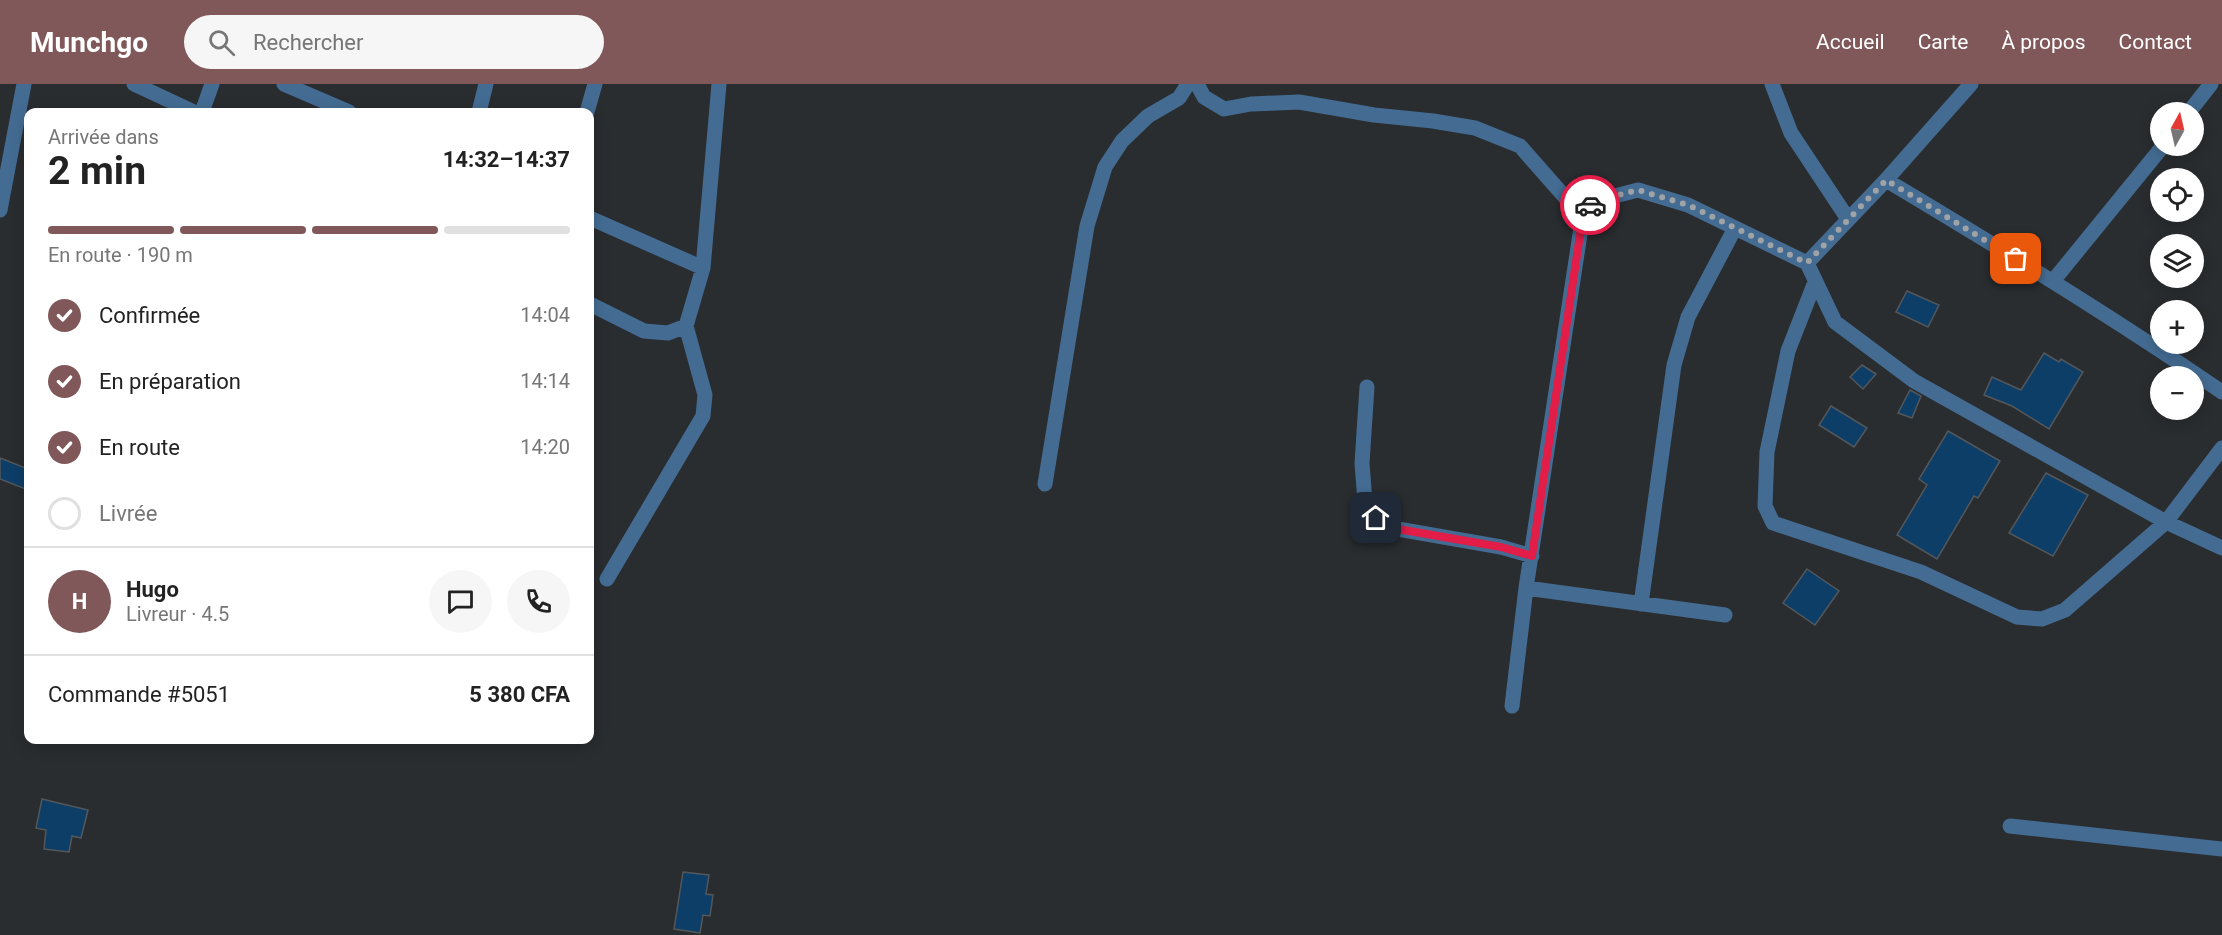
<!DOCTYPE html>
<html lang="fr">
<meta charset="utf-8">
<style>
body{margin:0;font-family:Roboto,sans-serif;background:#f6f6f6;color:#222;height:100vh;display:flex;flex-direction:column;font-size:22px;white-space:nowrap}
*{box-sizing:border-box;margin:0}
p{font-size:20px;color:#767676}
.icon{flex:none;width:33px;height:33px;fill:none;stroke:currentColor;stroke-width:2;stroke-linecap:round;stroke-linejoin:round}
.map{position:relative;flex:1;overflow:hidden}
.side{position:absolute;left:24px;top:24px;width:570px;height:636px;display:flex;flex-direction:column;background:#fff;border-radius:12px;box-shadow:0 3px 15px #0003}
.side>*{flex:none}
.needle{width:39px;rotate:8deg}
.fabs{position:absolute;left:2150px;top:18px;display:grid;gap:12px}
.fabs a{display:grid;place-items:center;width:54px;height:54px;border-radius:50%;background:#fff;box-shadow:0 3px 15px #0003;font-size:30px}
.pin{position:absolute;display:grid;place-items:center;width:51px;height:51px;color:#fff;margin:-26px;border-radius:12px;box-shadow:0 3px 9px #0006}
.courier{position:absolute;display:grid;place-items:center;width:60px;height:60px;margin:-30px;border:4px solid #e11d48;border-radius:50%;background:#fff;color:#222;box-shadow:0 2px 8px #0007}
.head em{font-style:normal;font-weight:700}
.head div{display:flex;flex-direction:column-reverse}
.head{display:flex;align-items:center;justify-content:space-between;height:102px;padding:0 24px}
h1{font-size:39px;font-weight:700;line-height:45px}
.bar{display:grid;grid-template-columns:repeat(4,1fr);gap:9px 6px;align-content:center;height:72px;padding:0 24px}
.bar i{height:8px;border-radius:4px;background:#e0e0e0}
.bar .active{background:#81585a}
.bar p{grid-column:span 4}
.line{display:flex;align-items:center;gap:15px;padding:0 24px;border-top:2px solid #e0e0e0}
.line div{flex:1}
.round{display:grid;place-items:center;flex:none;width:63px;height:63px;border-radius:32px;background:#f6f6f6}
ol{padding:0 24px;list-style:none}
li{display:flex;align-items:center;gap:18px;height:66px}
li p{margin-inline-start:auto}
li .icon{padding:6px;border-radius:50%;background:#81585a;color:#fff;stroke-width:4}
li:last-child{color:#767676}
li i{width:33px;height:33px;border:3px solid #e0e0e0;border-radius:50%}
header{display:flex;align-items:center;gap:36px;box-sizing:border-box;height:84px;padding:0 30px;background:#81585a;color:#fff}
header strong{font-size:28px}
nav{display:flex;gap:33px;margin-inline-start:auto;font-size:21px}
.search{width:420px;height:54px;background:#f6f6f6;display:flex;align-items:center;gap:15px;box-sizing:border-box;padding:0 21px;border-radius:33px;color:#767676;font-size:22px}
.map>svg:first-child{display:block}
.building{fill:#0d3e68;stroke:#54575a;stroke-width:1.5}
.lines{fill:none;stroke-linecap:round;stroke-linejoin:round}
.minor{stroke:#446c93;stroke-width:15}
.tertiary{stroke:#446c93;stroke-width:15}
.done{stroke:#a0a3a5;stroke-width:6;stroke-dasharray:0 10.8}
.route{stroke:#e11d48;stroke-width:8}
</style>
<header>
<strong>Munchgo</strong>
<div class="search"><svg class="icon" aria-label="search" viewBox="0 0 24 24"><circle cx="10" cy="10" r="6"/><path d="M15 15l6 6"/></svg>Rechercher</div>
<nav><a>Accueil</a><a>Carte</a><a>À propos</a><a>Contact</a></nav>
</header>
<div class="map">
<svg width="2222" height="851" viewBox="0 0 2222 851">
<rect width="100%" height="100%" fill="#2a2d30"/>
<path class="building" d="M1907,207L1939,221L1928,243L1896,228Z
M2044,269L2059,278L2061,275L2083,288L2049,345L2012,322L1984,311L1992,293L2021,306Z
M1862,281L1876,290L1863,305L1850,293Z
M1910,306L1921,312L1912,334L1898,329Z
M1831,322L1867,344L1854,363L1819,341Z
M1948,347L2000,377L1978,414L1974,412L1937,475L1897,451L1927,401L1919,395Z
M0,374L28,385V406L0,395Z
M2046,389L2088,411L2053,472L2009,449Z
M1807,485L1839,507L1815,541L1783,519Z
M42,715L88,726L81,754L72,752L69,768L44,765L46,746L36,744Z
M683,788L709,791L706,810L713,811L710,832L703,831L700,849L674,845Z"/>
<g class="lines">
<path class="minor" d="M134,0L194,28
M284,0L349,28
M1197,0L1204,13L1224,25L1251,20L1299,18L1374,31L1433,37L1475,44L1520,62L1571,120L1584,124L1607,114L1638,106L1688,121L1807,179L1835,238L1914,297L2166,438L2222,464
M1772,0L1791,49L1848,135
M202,28L212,0
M479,28L486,0
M587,28L595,0
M2189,28L2211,0
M1886,96C2000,164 2113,233 2222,308
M590,134L703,184
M1807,179L1886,96L1971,0
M2053,197L2163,62
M1815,198L1788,267L1767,368L1765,422L1773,439L1921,488L2017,533L2042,535L2065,526L2166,438L2222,364
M590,220L644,247L668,249L686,242L703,184L719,0
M1367,303L1362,379L1365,418L1376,434L1392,444L1501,463L1532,472
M1045,400L1087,142L1105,83L1122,57L1148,32L1179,14L1188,0
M607,495L703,332L705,311L686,242
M1526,504L1725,531
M1641,520L1674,281L1688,233L1735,144
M1512,622L1526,504L1584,124
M2010,742L2222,765"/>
<path class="tertiary" d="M0,126L24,0"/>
</g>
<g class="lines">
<path class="done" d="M1590,121L1607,114L1638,106L1688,121L1807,179L1886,96L2016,175"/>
<path class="route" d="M1376,434L1392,444L1501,463L1532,472L1584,124L1590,121"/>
</g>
</svg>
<div class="fabs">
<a><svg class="needle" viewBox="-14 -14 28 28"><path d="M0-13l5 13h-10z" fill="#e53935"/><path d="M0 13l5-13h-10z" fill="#767676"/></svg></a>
<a><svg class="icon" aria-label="locate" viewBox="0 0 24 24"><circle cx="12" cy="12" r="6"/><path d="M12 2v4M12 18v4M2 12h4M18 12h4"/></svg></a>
<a><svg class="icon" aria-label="layers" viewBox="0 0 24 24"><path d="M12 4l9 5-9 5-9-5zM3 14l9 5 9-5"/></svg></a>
<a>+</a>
<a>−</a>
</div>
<div class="pin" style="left:2016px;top:175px;background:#ea580c"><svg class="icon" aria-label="bag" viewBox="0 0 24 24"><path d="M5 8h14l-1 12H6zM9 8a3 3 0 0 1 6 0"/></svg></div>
<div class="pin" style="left:1376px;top:434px;background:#1f2937"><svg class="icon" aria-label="home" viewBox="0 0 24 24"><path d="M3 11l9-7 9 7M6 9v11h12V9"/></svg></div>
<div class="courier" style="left:1590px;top:121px"><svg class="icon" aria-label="car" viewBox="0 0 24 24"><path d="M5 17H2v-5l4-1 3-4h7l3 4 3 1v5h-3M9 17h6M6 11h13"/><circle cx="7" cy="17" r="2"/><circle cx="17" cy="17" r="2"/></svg></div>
<section class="side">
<div class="head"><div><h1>2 min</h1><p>Arrivée dans</p></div><em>14:32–14:37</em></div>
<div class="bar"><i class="active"></i><i class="active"></i><i class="active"></i><i></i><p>En route · 190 m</p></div>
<ol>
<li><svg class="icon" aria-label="check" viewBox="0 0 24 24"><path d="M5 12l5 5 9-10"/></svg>Confirmée<p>14:04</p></li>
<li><svg class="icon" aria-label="check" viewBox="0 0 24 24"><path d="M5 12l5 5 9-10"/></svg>En préparation<p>14:14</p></li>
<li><svg class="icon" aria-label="check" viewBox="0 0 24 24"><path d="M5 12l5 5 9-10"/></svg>En route<p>14:20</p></li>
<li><i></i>Livrée</li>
</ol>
<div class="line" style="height:108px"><b class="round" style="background:#81585a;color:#fff">H</b><div><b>Hugo</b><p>Livreur · 4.5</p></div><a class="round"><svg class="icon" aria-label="chat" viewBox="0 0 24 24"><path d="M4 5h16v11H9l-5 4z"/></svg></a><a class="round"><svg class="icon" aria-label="phone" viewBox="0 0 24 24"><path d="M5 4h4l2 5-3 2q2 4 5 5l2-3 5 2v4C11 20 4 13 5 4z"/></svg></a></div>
<div class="line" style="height:78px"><div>Commande #5051</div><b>5 380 CFA</b></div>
</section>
</div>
